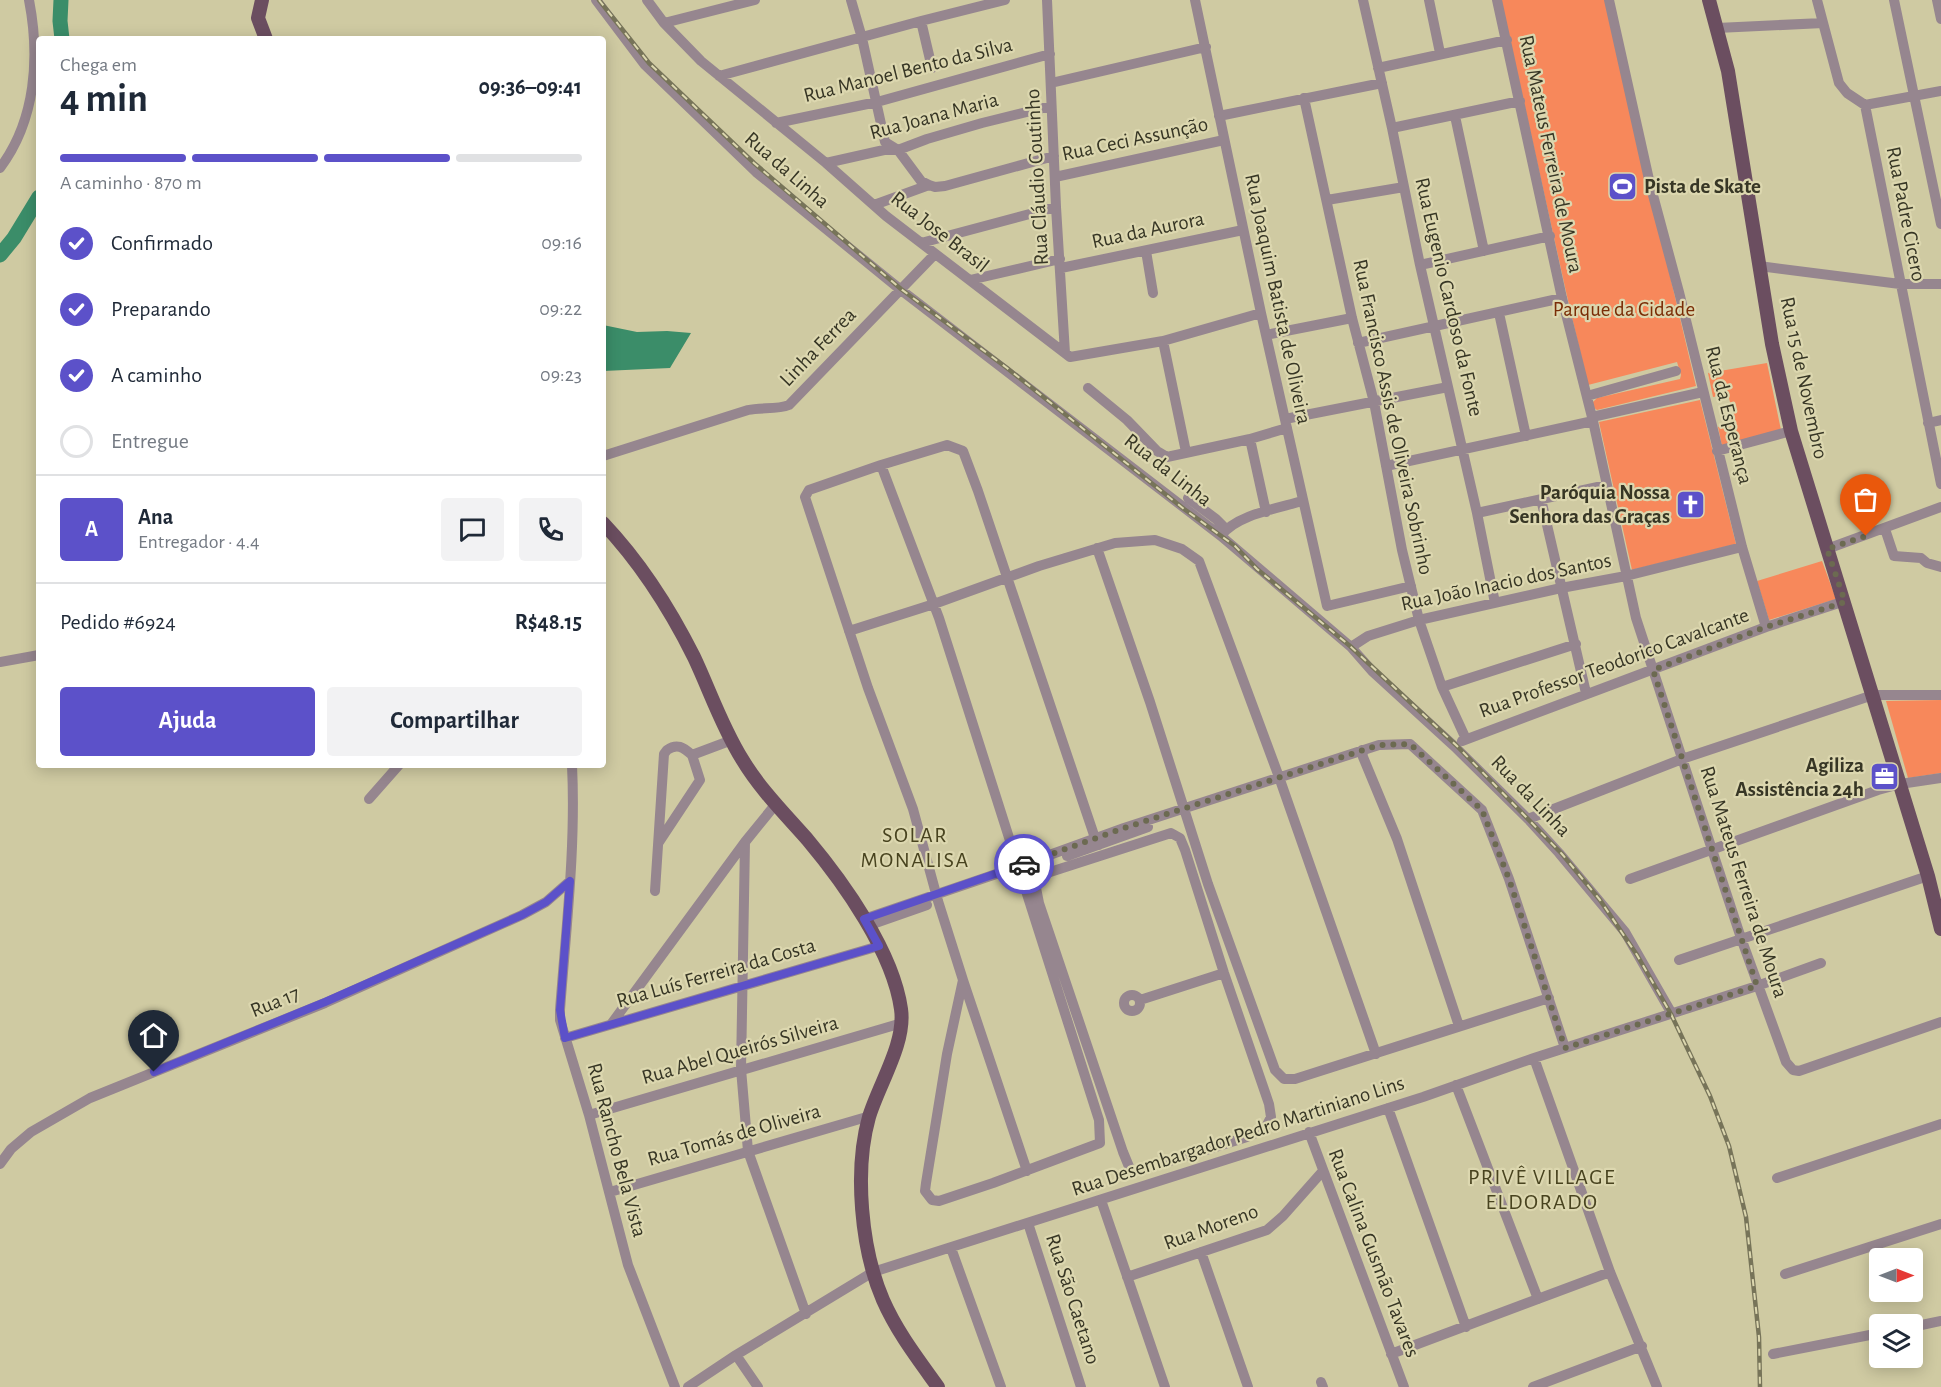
<!DOCTYPE html>
<html lang="pt">
<meta charset="utf-8">
<style>
body{margin:0;font-family:"Alegreya Sans",sans-serif;background:#f2f2f3;color:#1f2937;height:100vh;display:flex;flex-direction:column;font-size:22px;white-space:nowrap}
*{box-sizing:border-box;margin:0}
p{font-size:20px;color:#747a83}
.icon{flex:none;width:33px;height:33px;fill:none;stroke:currentColor;stroke-width:2;stroke-linecap:round;stroke-linejoin:round}
.map{position:relative;flex:1;overflow:hidden}
.side{position:absolute;left:36px;top:36px;width:570px;height:732px;display:flex;flex-direction:column;background:#fff;border-radius:6px;box-shadow:0 3px 15px #0003}
.side>*{flex:none}
.needle{width:39px;rotate:90deg}
.controls{position:absolute;left:1869px;top:1248px;display:grid;gap:12px}
.controls a{display:grid;place-items:center;width:54px;height:54px;border-radius:6px;background:#fff;box-shadow:0 3px 15px #0003;font-size:30px}
.pin{position:absolute;display:grid;place-items:center;width:51px;height:51px;color:#fff;margin:-62px -26px;border-radius:50% 50% 50% 0;rotate:-45deg;box-shadow:0 0 6px #0007}
.pin .icon{rotate:45deg}
.courier{position:absolute;display:grid;place-items:center;width:60px;height:60px;margin:-30px;border:4px solid #5c51c9;border-radius:50%;background:#fff;color:#222;box-shadow:0 2px 8px #0007}
.overview em{font-style:normal;font-weight:700}
.overview div{display:flex;flex-direction:column-reverse}
.overview{display:flex;align-items:center;justify-content:space-between;height:102px;padding:0 24px}
h1{font-size:39px;font-weight:700;line-height:45px}
.bar{display:grid;grid-template-columns:repeat(4,1fr);gap:9px 6px;align-content:center;height:72px;padding:0 24px}
.bar i{height:8px;border-radius:4px;background:#e0e1e3}
.bar .current{background:#5c51c9}
.bar p{grid-column:span 4}
.line{display:flex;align-items:center;gap:15px;padding:0 24px;border-top:2px solid #e0e1e3}
.line div{flex:1}
.round{display:grid;place-items:center;flex:none;width:63px;height:63px;border-radius:6px;background:#f2f2f3}
ol{padding:0 24px;list-style:none}
li{display:flex;align-items:center;gap:18px;height:66px}
li p{margin-inline-start:auto}
li .icon{padding:6px;border-radius:50%;background:#5c51c9;color:#fff;stroke-width:4}
li:last-child{color:#747a83}
li i{width:33px;height:33px;border:3px solid #e0e1e3;border-radius:50%}
.cta{display:flex;gap:12px;margin-top:auto;padding:12px 24px}
.cta a{flex:1;height:69px;border-radius:6px;background:#5c51c9;color:#fff;font-size:24px;font-weight:700;line-height:69px;text-align:center}
.cta a+a{background:#f2f2f3;color:#1f2937}
.map>svg:first-child{display:block}
.green{fill:#f7885b}
.water{fill:#3b8d69}
.lines{fill:none;stroke-linecap:round;stroke-linejoin:round}
.river{stroke:#3b8d69;stroke-width:15}
.minor{stroke:#96868f;stroke-width:10}
.major{stroke:#6b4e60;stroke-width:14}
.rail-casing{stroke:#777459;stroke-width:4.5}
.rail{stroke:#dcd7af;stroke-width:2;stroke-dasharray:7;stroke-linecap:butt}
.done{stroke:#6c6a51;stroke-width:6;stroke-dasharray:0 10.8}
.route{stroke:#5c51c9;stroke-width:8}
.labels{text-anchor:middle;dominant-baseline:central;stroke-width:4.5;stroke-linejoin:round;paint-order:stroke}
.street-label{font-size:21px;fill:#373625;stroke:#dcd7af}
.poi-label{font-size:21px;font-weight:bold;fill:#373625;stroke:#dcd7af;text-anchor:end}
.park-label{font-size:21px;fill:#7a2d06;stroke:#dcd7af}
.neighbourhood-label{font-size:22px;letter-spacing:1.5px;fill:#48431f;stroke:#dcd7af}
</style>
<div class="map">
<svg width="1941" height="1387" viewBox="0 0 1941 1387">
<rect width="100%" height="100%" fill="#cfcaa2"/>
<path class="green" d="M1501,0H1605L1696,386L1597,410L1593,407V402L1597,398L1680,379L1681,375L1677,362L1588,385L1567,296Z
M1767,363L1781,430L1722,446L1718,427L1735,422L1728,394L1713,397L1708,373Z
M1700,400L1736,544L1632,570L1599,422Z
M1822,561L1836,599L1769,620L1757,581Z
M1941,700V773L1908,778L1886,701Z"/>
<path class="water" d="M603,325L637,332L667,331L691,333L670,368L603,371Z"/>
<g class="lines">
<path class="river" d="M61,0L60,21L62,39
M0,255L14,238L39,197"/>
<path class="minor" d="M596,0L645,65L756,172L901,290L1221,536L1351,647L1372,671L1454,746L1528,819L1559,853L1625,932L1672,1014
M647,0L664,23L701,61L826,163L886,216L1070,357L1163,341L1261,313
M851,0L862,38L885,142L898,150L921,181L929,185
M1047,0L1056,207L1065,353
M1195,0L1261,313L1327,606L1411,586
M1363,0L1392,128L1420,265L1477,513L1495,603
M1429,0L1440,53
M1497,0L1562,298L1593,421L1636,618L1741,938L1786,1062L1793,1070L1799,1071L1941,1022
M1609,0L1650,184L1679,292L1742,547L1766,627
M1817,0L1839,83L1847,93L1865,105L1941,484
M1894,0L1941,224
M1937,0L1941,19
M921,21L932,68
M664,23L755,0
M1717,28L1823,23
M1378,68L1507,40
M719,76L921,21L1005,0
M1051,83L1206,47
M1304,98L1352,318L1374,402L1402,550L1419,620L1442,687L1466,739
M1865,105L1941,91
M1219,116L1382,83
M1455,116L1484,251
M776,123L877,102L1050,54
M1392,128L1520,101
M826,163L884,150H898L927,139L982,123L1051,106
M0,168C36,120 40,57 29,0
M1055,177L1224,140
M1327,200L1404,187
M874,205L929,185L935,187L945,186L1054,156
M921,243L1056,207
M1146,251L1153,293
M1420,265L1550,236
M1759,266L1900,284H1941
M1061,268L1243,230
M970,280L1060,259
M1499,313L1526,436
M1266,335L1352,318
M1163,341L1186,452
M1358,343L1562,298
M1088,388L1127,420L1157,451L1167,457L1250,439L1287,428
M1587,396L1676,371
M1592,417L1703,392
M1285,419L1448,387
M1928,423L1941,420
M1250,439L1266,512
M1717,451L1791,431
M603,456L748,410C761,407 777,410 789,405L935,254
M881,465L939,618L1099,1120L1100,1143L993,1183L939,1201L932,1200L925,1191L926,1183L947,1054L963,980L938,901L913,809L868,688L805,497L809,490L881,465L947,445L963,451L978,491L1095,838L1099,845
M1386,466L1593,421
M1188,498L1216,519L1226,529
M1541,499L1586,693
M1477,513L1607,485
M1885,529L1894,556L1921,558L1927,563L1941,567
M1221,536C1235,515 1279,508 1302,501
M1097,548L1150,702L1208,884L1275,1070L1284,1079H1295L1549,998
M1827,549L1941,507
M849,631L934,604L1039,566L1115,543L1155,540L1182,549L1199,561L1279,777L1376,1054
M1351,647L1368,636L1419,620L1561,588L1626,576L1742,547
M0,662L39,655
M1442,687L1576,644
M1462,741L1766,627L1845,601
M1362,750L1363,757L1397,839L1459,1026
M572,765C576,846 566,929 560,1010V1020L589,1115L628,1265L675,1387
M369,799L399,765
M1528,819L1682,759L1873,695H1941
M1171,833L1180,838L1185,850L1224,973L1269,1104L1271,1117L1265,1129L1247,1137L1187,1156L1134,1171L1130,1169L1123,1152L1039,903L1035,883L1038,878L1044,874Z
M659,842L700,780L692,755
M745,842L741,1069L748,1151L806,1314
M1067,856L1148,827
M1630,879L1878,790L1900,784L1941,778
M655,891L664,754L667,750C677,743 683,747 692,755L732,740
M864,919L1008,870L1124,828L1379,745L1410,744L1482,810L1509,879L1565,1048
M867,926L927,905
M1679,960L1928,876
M963,980L1027,1171
M1124 1003a8 8 0 1 1 16 0a8 8 0 1 1-16 0Z
M1140,1000L1224,973
M612,1023L745,842L775,805
M565,1038L879,946
M1534,1058L1610,1272L1657,1387
M1456,1085L1538,1299
M1388,1108L1466,1327
M589,1115L902,1023
M1309,1132L1404,1387
M0,1164L11,1149L31,1132L90,1098L325,1003L522,915L546,902L570,881
M1777,1178L1941,1124
M610,1192L870,1116
M1101,1200L1165,1387
M1028,1223L1081,1387
M951,1248L1001,1387
M1201,1252L1248,1387
M1785,1274L1941,1224
M1127,1277L1267,1230L1283,1216L1322,1172
M1912,1327L1941,1321
M1391,1354L1610,1272
M1773,1354L1880,1333
M736,1355L758,1387
M1321,1382L1323,1387
M688,1387L736,1355L873,1272L1423,1097L1534,1058L1757,986L1821,963
M1533,1387L1642,1346"/>
<path class="major" d="M262,0L258,18L266,39
M1709,0L1728,71L1772,344L1791,431L1928,876L1941,929
M603,523C640,562 670,609 694,657C710,691 722,727 742,759C760,789 784,813 807,839C844,883 893,952 901,1009C906,1043 879,1084 869,1117C854,1170 861,1249 883,1300C897,1332 918,1359 938,1387"/>
<defs>
<path id="rail" d="M599,0L649,63L754,163L901,289L1007,368L1184,509L1235,546L1257,569L1350,646L1456,745L1562,854L1600,900L1637,955L1671,1014L1710,1096L1729,1146L1746,1217L1759,1337L1760,1387"/>
</defs>
<use href="#rail" class="rail-casing"/>
<use href="#rail" class="rail"/>
</g>
<g class="lines">
<path class="done" d="M1024,864L1124,828L1379,745L1410,744L1482,810L1509,879L1565,1048L1757,986L1653,670L1766,627L1845,602L1827,549L1866,536"/>
<path class="route" d="M154,1072L325,1002L522,915L546,902L570,881L560,1010L565,1038L879,946L864,919L1024,864"/>
</g>
<defs>
<symbol id="stadium-square" viewBox="-11 -11 22 22"><rect x="-9" y="-9" width="18" height="18" rx="4" fill="#5c51c9" stroke="#dcd7af"/><path d="M0-5a6.5 5 0 1 0 0 10a6.5 5 0 1 0 0-10ZM-3.5-1.8h7v3.6h-7Z" fill="#fff"/></symbol>
<symbol id="church-square" viewBox="-11 -11 22 22"><rect x="-9" y="-9" width="18" height="18" rx="4" fill="#5c51c9" stroke="#dcd7af"/><path d="M-1.2-6h2.4v3.5h3.3v2.4h-3.3V6h-2.4V-.1h-3.3v-2.4h3.3Z" fill="#fff"/></symbol>
<symbol id="office-square" viewBox="-11 -11 22 22"><rect x="-9" y="-9" width="18" height="18" rx="4" fill="#5c51c9" stroke="#dcd7af"/><path d="M-6-3h4V-5.5h4V-3h4V5H-6ZM-1-4.5V-3h2v-1.5ZM-6 0V1H6V0Z" fill="#fff"/></symbol>
</defs>
<g fill-rule="evenodd">
<use href="#stadium-square" x="1606" y="170" width="33" height="33"/>
<use href="#church-square" x="1674" y="488" width="33" height="33"/>
<use href="#office-square" x="1868" y="760" width="33" height="33"/>
</g>
<g class="labels">
<g class="street-label">
<text transform="translate(908 70) rotate(-14)">Rua Manoel Bento da Silva</text>
<text transform="translate(934 116) rotate(-15)">Rua Joana Maria</text>
<text transform="translate(1135 139) rotate(-12)">Rua Ceci Assunção</text>
<text transform="translate(1551 154) rotate(78)">Rua Mateus Ferreira de Moura</text>
<text transform="translate(787 170) rotate(41)">Rua da Linha</text>
<text transform="translate(1037 177) rotate(-93)">Rua Cláudio Coutinho</text>
<text transform="translate(1906 214) rotate(79)">Rua Padre Cicero</text>
<text transform="translate(1148 230) rotate(-12)">Rua da Aurora</text>
<text transform="translate(940 232) rotate(38)">Rua Jose Brasil</text>
<text transform="translate(1449 297) rotate(77)">Rua Eugenio Cardoso da Fonte</text>
<text transform="translate(1278 299) rotate(78)">Rua Joaquim Batista de Oliveira</text>
<text transform="translate(818 347) rotate(-46)">Linha Ferrea</text>
<text transform="translate(1804 378) rotate(78)">Rua 15 de Novembro</text>
<text transform="translate(1729 415) rotate(76)">Rua da Esperança</text>
<text transform="translate(1393 417) rotate(78)">Rua Francisco Assis de Oliveira Sobrinho</text>
<text transform="translate(1168 470) rotate(38)">Rua da Linha</text>
<text transform="translate(1506 582) rotate(-12)">Rua João Inacio dos Santos</text>
<text transform="translate(1614 663) rotate(-20)">Rua Professor Teodorico Cavalcante</text>
<text transform="translate(1531 796) rotate(46)">Rua da Linha</text>
<text transform="translate(1744 882) rotate(72)">Rua Mateus Ferreira de Moura</text>
<text transform="translate(716 973) rotate(-16)">Rua Luís Ferreira da Costa</text>
<text transform="translate(275 1002) rotate(-22)">Rua 17</text>
<text transform="translate(740 1050) rotate(-16)">Rua Abel Queirós Silveira</text>
<text transform="translate(734 1135) rotate(-16)">Rua Tomás de Oliveira</text>
<text transform="translate(1238 1136) rotate(-18)">Rua Desembargador Pedro Martiniano Lins</text>
<text transform="translate(617 1150) rotate(75)">Rua Rancho Bela Vista</text>
<text transform="translate(1211 1227) rotate(-20)">Rua Moreno</text>
<text transform="translate(1374 1253) rotate(69)">Rua Calina Gusmão Tavares</text>
<text transform="translate(1073 1299) rotate(72)">Rua São Caetano</text>
</g>
<g class="poi-label">
<text x="1644" y="186" text-anchor="start">Pista de Skate</text>
<text x="1670" y="492">Paróquia Nossa<tspan x="1670" dy="24">Senhora das Graças</tspan></text>
<text x="1864" y="765">Agiliza<tspan x="1864" dy="24">Assistência 24h</tspan></text>
</g>
<g class="park-label">
<text x="1624" y="309">Parque da Cidade</text>
</g>
<g class="neighbourhood-label">
<text x="915" y="835">SOLAR<tspan x="915" dy="25">MONALISA</tspan></text>
<text x="1542" y="1177">PRIVÊ VILLAGE<tspan x="1542" dy="25">ELDORADO</tspan></text>
</g>
</g>
</svg>
<div class="controls">
<a><svg class="needle" viewBox="-14 -14 28 28"><path d="M0-13l5 13h-10z" fill="#e53935"/><path d="M0 13l5-13h-10z" fill="#747a83"/></svg></a>
<a><svg class="icon" aria-label="layers" viewBox="0 0 24 24"><path d="M12 4l9 5-9 5-9-5zM3 14l9 5 9-5"/></svg></a>
</div>
<div class="pin" style="left:1866px;top:536px;background:#ea580c"><svg class="icon" aria-label="bag" viewBox="0 0 24 24"><path d="M5 8h14l-1 12H6zM9 8a3 3 0 0 1 6 0"/></svg></div>
<div class="pin" style="left:154px;top:1072px;background:#1f2937"><svg class="icon" aria-label="home" viewBox="0 0 24 24"><path d="M3 11l9-7 9 7M6 9v11h12V9"/></svg></div>
<div class="courier" style="left:1024px;top:864px"><svg class="icon" aria-label="car" viewBox="0 0 24 24"><path d="M5 17H2v-5l4-1 3-4h7l3 4 3 1v5h-3M9 17h6M6 11h13"/><circle cx="7" cy="17" r="2"/><circle cx="17" cy="17" r="2"/></svg></div>
<section class="side">
<div class="overview"><div><h1>4 min</h1><p>Chega em</p></div><em>09:36–09:41</em></div>
<div class="bar"><i class="current"></i><i class="current"></i><i class="current"></i><i></i><p>A caminho · 870 m</p></div>
<ol>
<li><svg class="icon" aria-label="check" viewBox="0 0 24 24"><path d="M5 12l5 5 9-10"/></svg>Confirmado<p>09:16</p></li>
<li><svg class="icon" aria-label="check" viewBox="0 0 24 24"><path d="M5 12l5 5 9-10"/></svg>Preparando<p>09:22</p></li>
<li><svg class="icon" aria-label="check" viewBox="0 0 24 24"><path d="M5 12l5 5 9-10"/></svg>A caminho<p>09:23</p></li>
<li><i></i>Entregue</li>
</ol>
<div class="line" style="height:108px"><b class="round" style="background:#5c51c9;color:#fff">A</b><div><b>Ana</b><p>Entregador · 4.4</p></div><a class="round"><svg class="icon" aria-label="chat" viewBox="0 0 24 24"><path d="M4 5h16v11H9l-5 4z"/></svg></a><a class="round"><svg class="icon" aria-label="phone" viewBox="0 0 24 24"><path d="M5 4h4l2 5-3 2q2 4 5 5l2-3 5 2v4C11 20 4 13 5 4z"/></svg></a></div>
<div class="line" style="height:78px"><div>Pedido #6924</div><b>R$48.15</b></div>
<div class="cta"><a>Ajuda</a><a>Compartilhar</a></div>
</section>
</div>
